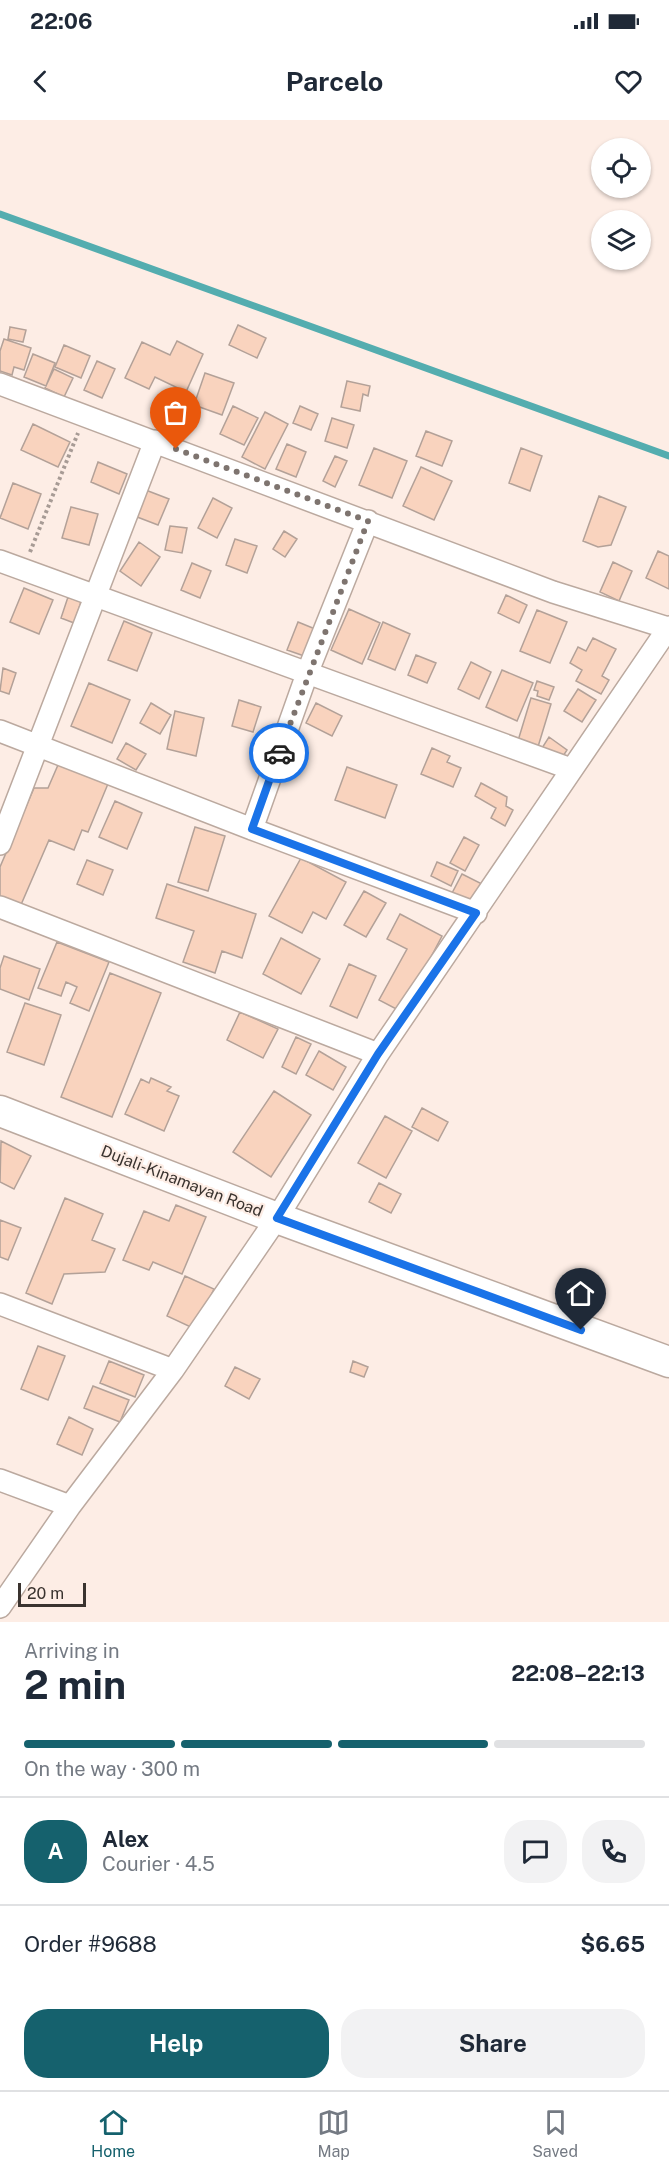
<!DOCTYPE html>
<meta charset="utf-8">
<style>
body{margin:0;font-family:"Public Sans",sans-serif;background:#f2f2f3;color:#1f2937;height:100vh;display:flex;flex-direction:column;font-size:22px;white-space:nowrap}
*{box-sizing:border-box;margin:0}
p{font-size:20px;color:#747a83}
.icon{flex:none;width:33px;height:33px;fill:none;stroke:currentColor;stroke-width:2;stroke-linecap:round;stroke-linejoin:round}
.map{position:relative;height:1502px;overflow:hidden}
.sheet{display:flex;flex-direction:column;background:#fff;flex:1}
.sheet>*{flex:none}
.fabs{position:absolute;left:591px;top:18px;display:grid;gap:12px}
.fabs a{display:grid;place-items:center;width:60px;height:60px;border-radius:50%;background:#fff;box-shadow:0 2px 4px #0004;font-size:30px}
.scale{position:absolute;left:18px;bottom:15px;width:68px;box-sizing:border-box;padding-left:6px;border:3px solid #3a332f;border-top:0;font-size:16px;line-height:21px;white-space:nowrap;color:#3a332f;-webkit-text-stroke:4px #fdede5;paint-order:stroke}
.pin{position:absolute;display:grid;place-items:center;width:51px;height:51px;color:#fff;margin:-62px -26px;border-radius:50% 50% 50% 0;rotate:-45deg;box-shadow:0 0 6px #0007}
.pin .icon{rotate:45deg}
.courier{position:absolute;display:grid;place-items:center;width:60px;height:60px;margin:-30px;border:4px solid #1a73e8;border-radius:50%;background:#fff;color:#222;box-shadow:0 2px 8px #0007}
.overview em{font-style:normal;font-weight:700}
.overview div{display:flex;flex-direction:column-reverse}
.overview{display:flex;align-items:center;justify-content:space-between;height:102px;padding:0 24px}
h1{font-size:39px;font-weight:700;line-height:45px}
.bar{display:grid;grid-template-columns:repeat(4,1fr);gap:9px 6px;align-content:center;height:72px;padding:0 24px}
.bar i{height:8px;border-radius:4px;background:#e0e1e3}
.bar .selected{background:#15616d}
.bar p{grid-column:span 4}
.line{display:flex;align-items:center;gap:15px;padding:0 24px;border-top:2px solid #e0e1e3}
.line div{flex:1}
.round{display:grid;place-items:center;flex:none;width:63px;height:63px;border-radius:24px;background:#f2f2f3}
.button{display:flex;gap:12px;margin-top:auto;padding:12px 24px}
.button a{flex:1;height:69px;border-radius:24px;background:#15616d;color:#fff;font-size:24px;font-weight:700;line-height:69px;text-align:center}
.button a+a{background:#f2f2f3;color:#1f2937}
.status{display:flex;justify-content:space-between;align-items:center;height:42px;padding:0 30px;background:#fff;direction:ltr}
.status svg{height:16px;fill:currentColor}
header{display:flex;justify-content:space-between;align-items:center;height:78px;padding:0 24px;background:#fff;font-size:27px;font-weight:700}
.tab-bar{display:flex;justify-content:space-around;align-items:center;height:84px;border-top:2px solid #e0e1e3;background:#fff;font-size:16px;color:#747a83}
.tab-bar a{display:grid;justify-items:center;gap:3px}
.tab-bar .selected{color:#15616d}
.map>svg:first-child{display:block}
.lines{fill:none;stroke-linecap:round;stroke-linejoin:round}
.stream{stroke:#54adaf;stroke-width:7}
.building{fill:#f9d3be;stroke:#b3a198;stroke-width:1.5}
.street-casing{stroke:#bba99f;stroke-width:24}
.secondary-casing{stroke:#bba99f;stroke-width:33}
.path{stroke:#a79b95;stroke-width:4;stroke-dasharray:3 3;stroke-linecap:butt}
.street{stroke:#fff;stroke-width:21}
.secondary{stroke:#fff;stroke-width:30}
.done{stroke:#7e746f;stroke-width:6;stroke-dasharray:0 10.8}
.route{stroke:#1a73e8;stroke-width:8}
.labels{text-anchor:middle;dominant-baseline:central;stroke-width:4.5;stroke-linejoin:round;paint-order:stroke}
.street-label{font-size:16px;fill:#3a332f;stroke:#fdede5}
</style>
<div class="status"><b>22:06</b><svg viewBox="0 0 49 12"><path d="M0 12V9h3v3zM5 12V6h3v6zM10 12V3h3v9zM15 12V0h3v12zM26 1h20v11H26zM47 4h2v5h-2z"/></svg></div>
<header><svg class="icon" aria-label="back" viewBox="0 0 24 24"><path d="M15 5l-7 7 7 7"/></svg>Parcelo<svg class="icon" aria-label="heart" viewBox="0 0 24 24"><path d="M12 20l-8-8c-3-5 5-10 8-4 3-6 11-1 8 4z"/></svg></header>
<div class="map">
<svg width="669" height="1502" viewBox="0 0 669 1502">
<rect width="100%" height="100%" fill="#fdede5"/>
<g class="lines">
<path class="stream" d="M0,94L669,336"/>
</g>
<path class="building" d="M238,205L266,218L257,238L229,225Z
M10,207L26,210L23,222L8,219Z
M4,219L31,228L24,250L14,247L12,255L0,251V231Z
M177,221L203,234L186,272L155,257L149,269L125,258L142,222L170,235Z
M64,225L90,236L81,258L55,247Z
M33,234L55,243L46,266L24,257Z
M97,241L115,249L102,278L84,270Z
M54,249L73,258L64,277L45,268Z
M205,253L234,263L222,295L194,285Z
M347,261L370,266L368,276L363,274L360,291L341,287Z
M233,286L258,298L244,325L220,314Z
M300,286L318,294L311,310L293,303Z
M265,292L288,304L265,349L242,337Z
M332,298L354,305L347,328L325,321Z
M33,304L70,322L58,347L21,330Z
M426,311L452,321L442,346L416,336Z
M287,324L306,332L296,357L276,349Z
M374,328L407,341L392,378L359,365Z
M521,328L542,336L530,371L509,363Z
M335,336L347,341L335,367L323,361Z
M98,342L127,354L119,374L91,362Z
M421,347L452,361L434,400L403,386Z
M13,363L41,374L28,409L0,398Z
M143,369L169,379L158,405L132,395Z
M599,376L626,387L611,425L598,427L583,421Z
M213,378L232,388L217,418L198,408Z
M71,387L98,394L89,425L62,418Z
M170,406L187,408L182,433L165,430Z
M284,411L297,419L285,437L273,429Z
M235,419L257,426L247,453L226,445Z
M139,422L160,437L141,466L120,451Z
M658,431L669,436V469L646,458Z
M613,442L632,451L619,481L600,472Z
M192,443L211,451L200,478L181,470Z
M24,468L53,480L39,514L10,502Z
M506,475L527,485L519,503L498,493Z
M68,477L81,482L74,503L61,498Z
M349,489L380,503L362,544L331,530Z
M537,490L567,502L550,543L520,531Z
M124,501L152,513L137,551L108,540Z
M298,502L320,511L310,538L287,530Z
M383,502L410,514L395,550L368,539Z
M593,518L616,529L602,556L609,560L601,574L576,561L582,550L570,543L578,527L586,531Z
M416,535L436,543L427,563L408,555Z
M471,542L491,552L479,579L458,569Z
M3,548L16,553L9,574L0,571Z
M502,550L533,563L517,601L486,587Z
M537,561L554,567L549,580L537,576L538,571L534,570Z
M89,563L130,580L112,623L71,606Z
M578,569L596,580L582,602L564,591Z
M531,578L551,584L537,630L517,624Z
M239,580L261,587L253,612L232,606Z
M151,583L171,595L160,614L140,603Z
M316,583L342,596L332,616L306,603Z
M175,591L204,598L196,636L167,629Z
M549,617L567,630L560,641L542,628Z
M126,623L146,634L136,650L117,639Z
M432,628L450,636L447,642L461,648L453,667L421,654Z
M61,638L110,659L88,712L82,710L74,730L49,720L20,787L0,779V747L34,668H48Z
M347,647L397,665L385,698L335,680Z
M481,663L507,677L506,686L513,690L505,706L491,698L496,688L475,676Z
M115,681L142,693L127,729L99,717Z
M195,707L225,716L208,771L178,762Z
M464,717L479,725L465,751L450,743Z
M301,738L346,762L326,799L313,792L302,813L269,796Z
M87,740L113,750L103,775L77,764Z
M437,742L458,751L451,766L431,756Z
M462,754L484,765L472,789L450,777Z
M167,764L256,794L242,838L222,831L215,853L183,842L194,811L156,798Z
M364,771L386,783L366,817L344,805Z
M400,794L442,816L402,892L379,880L407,829L387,819Z
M281,818L320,839L301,874L263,854Z
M57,822L109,842L89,891L70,883L77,867L66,862L61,876L38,868Z
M4,836L40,849L29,880L0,869V848Z
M349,844L376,856L357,898L330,886Z
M110,853L161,873L112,997L61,977Z
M25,883L61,895L44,945L7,932Z
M240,892L278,909L263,938L227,920Z
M296,917L311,924L296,954L282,947Z
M319,931L346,947L333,970L306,955Z
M151,958L171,967L167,971L179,976L164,1011L125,994L141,959L149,963Z
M274,971L311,995L271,1057L233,1032Z
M422,988L448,1002L438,1021L412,1007Z
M385,996L412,1011L386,1058L358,1043Z
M1,1021L31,1036L14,1069L0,1062Z
M379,1063L401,1074L391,1093L369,1082Z
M65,1078L103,1094L92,1120L115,1129L105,1152L64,1154L52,1184L26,1173Z
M176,1085L206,1097L182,1154L153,1142L149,1150L123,1140L144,1091L169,1101Z
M0,1100L21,1108L8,1140L0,1137Z
M185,1156L214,1169L195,1209L167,1196Z
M38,1226L65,1236L48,1280L21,1269Z
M109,1241L144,1255L135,1277L100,1263Z
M353,1241L368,1247L364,1257L350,1252Z
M235,1247L260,1259L249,1279L225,1266Z
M93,1266L129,1280L120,1302L84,1288Z
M69,1297L93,1309L82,1335L57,1324Z"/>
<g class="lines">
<defs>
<path id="street" d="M0,264L553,472L668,508
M0,441L571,649
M0,611L252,709L476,793
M252,709L308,551L368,401
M0,724L155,321
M0,787L378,934
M0,1184L173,1250
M0,1360L70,1386
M0,1487L70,1386L173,1250L277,1098L378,934L669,507"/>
<path id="secondary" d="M0,991L277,1098L669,1242"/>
</defs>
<use href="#street" class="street-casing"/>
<use href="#secondary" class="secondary-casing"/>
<path class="path" d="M30,432L78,313"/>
<use href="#street" class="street"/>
<use href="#secondary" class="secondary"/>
</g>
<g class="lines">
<path class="done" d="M176,329L368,401L279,633"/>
<path class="route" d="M279,633L252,709L476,793L378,934L277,1098L581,1210"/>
</g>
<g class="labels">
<g class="street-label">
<text transform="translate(182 1061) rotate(21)">Dujali-Kinamayan Road</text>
</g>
</g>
</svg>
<div class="fabs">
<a><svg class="icon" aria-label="locate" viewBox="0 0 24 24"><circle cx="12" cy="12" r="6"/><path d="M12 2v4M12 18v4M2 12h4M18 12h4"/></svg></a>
<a><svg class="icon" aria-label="layers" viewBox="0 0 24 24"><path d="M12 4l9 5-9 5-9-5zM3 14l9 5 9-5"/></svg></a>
</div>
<div class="scale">20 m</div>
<div class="pin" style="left:176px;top:329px;background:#ea580c"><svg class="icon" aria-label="bag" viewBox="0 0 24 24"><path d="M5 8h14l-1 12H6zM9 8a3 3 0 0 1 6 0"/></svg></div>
<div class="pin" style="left:581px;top:1210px;background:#1f2937"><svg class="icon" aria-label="home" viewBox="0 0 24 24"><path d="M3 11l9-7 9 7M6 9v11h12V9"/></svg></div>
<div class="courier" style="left:279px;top:633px"><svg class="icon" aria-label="car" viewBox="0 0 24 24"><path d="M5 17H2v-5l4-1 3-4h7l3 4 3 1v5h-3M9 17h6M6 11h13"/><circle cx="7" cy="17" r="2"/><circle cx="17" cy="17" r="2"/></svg></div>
</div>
<section class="sheet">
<div class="overview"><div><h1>2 min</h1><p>Arriving in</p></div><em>22:08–22:13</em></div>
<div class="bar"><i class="selected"></i><i class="selected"></i><i class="selected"></i><i></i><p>On the way · 300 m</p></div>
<div class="line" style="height:108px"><b class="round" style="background:#15616d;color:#fff">A</b><div><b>Alex</b><p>Courier · 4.5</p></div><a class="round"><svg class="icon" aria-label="chat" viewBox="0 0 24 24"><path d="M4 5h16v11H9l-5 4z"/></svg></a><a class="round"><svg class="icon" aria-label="phone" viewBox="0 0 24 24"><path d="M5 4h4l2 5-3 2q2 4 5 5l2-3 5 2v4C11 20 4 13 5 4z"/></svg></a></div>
<div class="line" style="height:78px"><div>Order #9688</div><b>$6.65</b></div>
<div class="button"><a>Help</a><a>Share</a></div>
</section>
<nav class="tab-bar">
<a class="selected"><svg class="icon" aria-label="home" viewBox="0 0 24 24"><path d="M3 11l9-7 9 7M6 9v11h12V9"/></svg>Home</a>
<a><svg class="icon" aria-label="map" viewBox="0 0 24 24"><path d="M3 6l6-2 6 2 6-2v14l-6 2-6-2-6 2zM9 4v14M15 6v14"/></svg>Map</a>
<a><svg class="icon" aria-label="saved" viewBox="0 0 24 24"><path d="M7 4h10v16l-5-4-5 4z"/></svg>Saved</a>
</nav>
